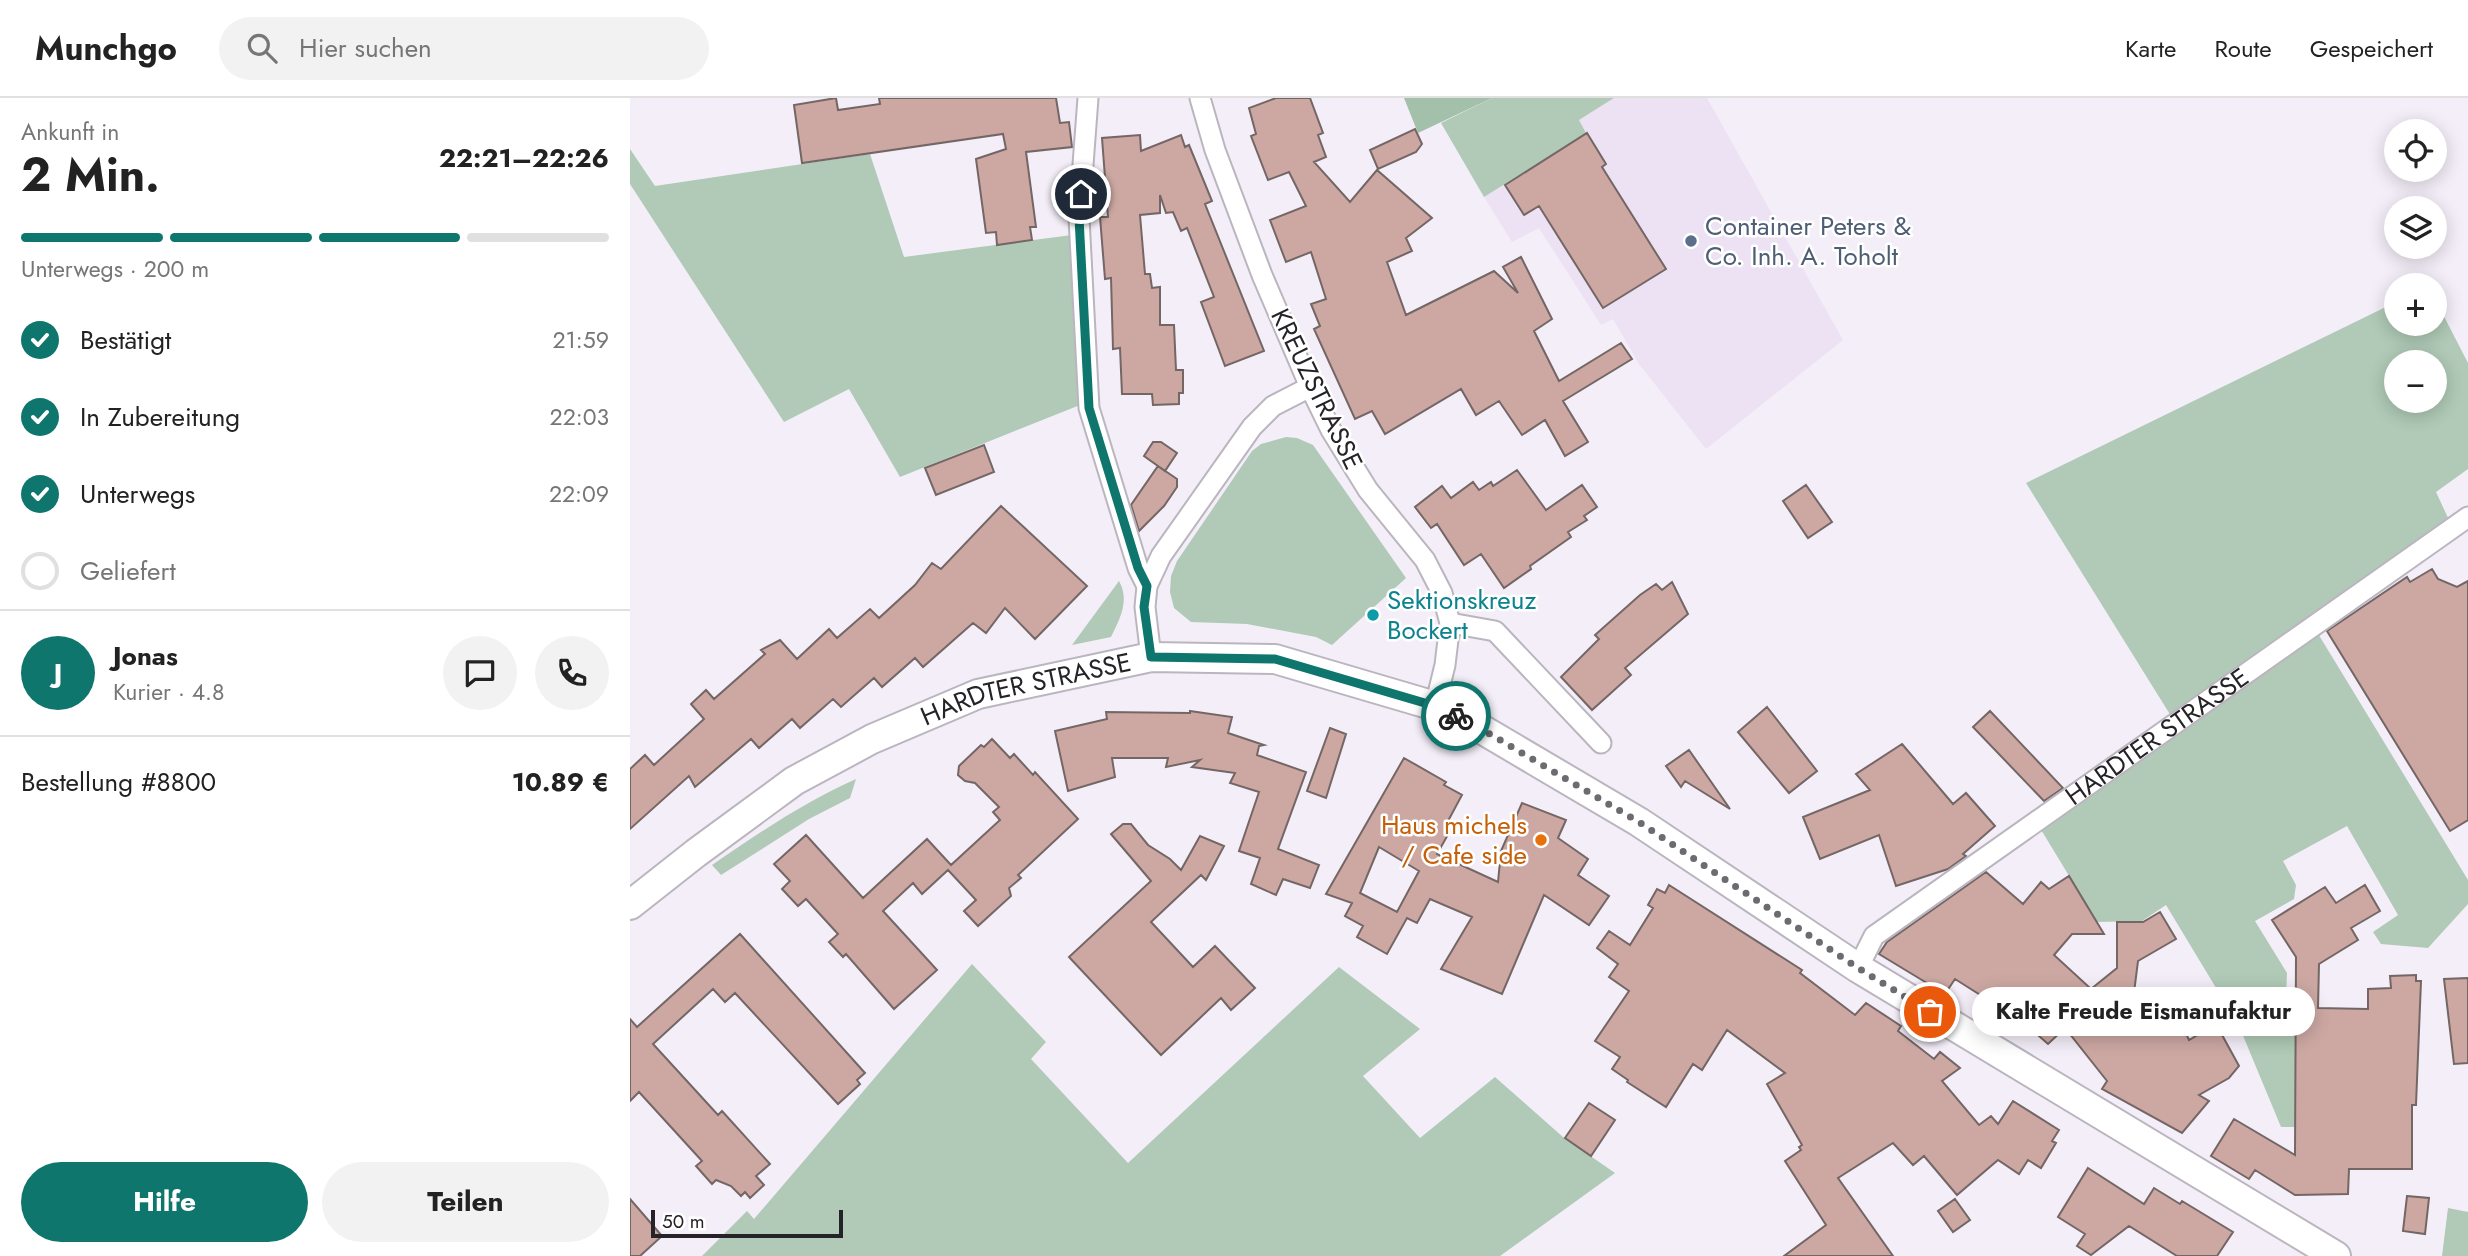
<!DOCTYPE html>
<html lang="de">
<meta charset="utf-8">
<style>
body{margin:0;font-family:Jost,sans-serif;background:#f2f2f2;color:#222;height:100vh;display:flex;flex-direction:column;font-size:26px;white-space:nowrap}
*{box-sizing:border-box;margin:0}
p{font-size:23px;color:#767676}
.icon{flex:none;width:38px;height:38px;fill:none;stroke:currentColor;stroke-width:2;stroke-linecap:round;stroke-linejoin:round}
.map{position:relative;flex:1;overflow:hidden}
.drawer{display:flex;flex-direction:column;background:#fff;width:630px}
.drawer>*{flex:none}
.controls{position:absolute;left:1754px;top:21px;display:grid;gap:14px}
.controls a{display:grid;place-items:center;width:63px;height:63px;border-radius:50%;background:#fff;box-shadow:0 4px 18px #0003;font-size:35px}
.scale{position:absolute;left:21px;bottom:18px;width:192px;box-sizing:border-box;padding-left:7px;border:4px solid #252327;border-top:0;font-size:19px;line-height:24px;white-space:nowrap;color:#252327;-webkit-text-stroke:5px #fff;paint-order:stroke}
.pin{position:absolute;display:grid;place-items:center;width:60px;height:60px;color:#fff;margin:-30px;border:4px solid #fff;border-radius:50%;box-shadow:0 2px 7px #0007}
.courier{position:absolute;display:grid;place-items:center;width:70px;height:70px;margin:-35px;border:5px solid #0f766e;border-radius:50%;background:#fff;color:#222;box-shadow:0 2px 9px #0007}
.bubble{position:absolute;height:49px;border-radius:24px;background:#fff;box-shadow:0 4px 18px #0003;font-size:23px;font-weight:700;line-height:49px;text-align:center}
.summary em{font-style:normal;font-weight:700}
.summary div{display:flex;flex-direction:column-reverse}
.summary{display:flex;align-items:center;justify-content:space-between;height:119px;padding:0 21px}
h1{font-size:46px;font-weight:700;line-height:52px}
.bar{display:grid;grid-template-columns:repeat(4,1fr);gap:10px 7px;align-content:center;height:84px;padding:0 21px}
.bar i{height:9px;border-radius:5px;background:#e0e0e0}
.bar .active{background:#0f766e}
.bar p{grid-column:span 4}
.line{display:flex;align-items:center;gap:18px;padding:0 21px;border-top:2px solid #e0e0e0}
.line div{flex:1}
.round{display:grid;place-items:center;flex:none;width:74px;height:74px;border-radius:37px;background:#f2f2f2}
ol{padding:0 21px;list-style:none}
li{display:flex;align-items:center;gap:21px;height:77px}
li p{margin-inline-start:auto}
li .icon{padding:7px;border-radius:50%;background:#0f766e;color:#fff;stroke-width:4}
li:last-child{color:#767676}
li i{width:38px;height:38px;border:4px solid #e0e0e0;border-radius:50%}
.action{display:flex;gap:14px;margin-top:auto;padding:14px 21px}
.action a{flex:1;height:80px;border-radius:42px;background:#0f766e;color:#fff;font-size:28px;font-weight:700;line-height:80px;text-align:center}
.action a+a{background:#f2f2f2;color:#222}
header{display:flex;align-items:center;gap:42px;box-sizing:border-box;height:98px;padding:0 35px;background:#fff;border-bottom:2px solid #e0e0e0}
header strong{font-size:33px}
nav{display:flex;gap:38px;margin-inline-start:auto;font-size:24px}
.search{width:490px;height:63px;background:#f2f2f2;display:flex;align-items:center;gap:18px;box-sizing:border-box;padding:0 24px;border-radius:38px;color:#767676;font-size:26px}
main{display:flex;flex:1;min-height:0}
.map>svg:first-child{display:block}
.built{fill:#ece2f3}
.green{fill:#b0cab7;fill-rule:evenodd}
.forest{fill:#a3c0aa}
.building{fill:#cda8a3;stroke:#736665;stroke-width:2;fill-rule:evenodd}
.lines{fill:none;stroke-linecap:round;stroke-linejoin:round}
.street-casing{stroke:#bbb5bf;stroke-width:23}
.secondary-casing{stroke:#bbb5bf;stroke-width:32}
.street{stroke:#fff;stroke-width:19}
.secondary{stroke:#fff;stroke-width:28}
.done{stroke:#6d6a70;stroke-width:7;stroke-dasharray:0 12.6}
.route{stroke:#0f766e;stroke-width:9}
.service-dot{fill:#5c6f8a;stroke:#fff;stroke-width:2.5}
.culture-dot{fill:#0f9aa8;stroke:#fff;stroke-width:2.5}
.food-dot{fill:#e8710a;stroke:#fff;stroke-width:2.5}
.labels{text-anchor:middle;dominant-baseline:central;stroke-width:5;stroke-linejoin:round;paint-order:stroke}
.service-label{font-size:26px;fill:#4e5e75;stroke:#fff;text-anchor:start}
.street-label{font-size:26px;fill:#252327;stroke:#fff}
.culture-label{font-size:26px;fill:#0d838f;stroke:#fff;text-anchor:start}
.food-label{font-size:26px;fill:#c56008;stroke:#fff;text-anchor:end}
</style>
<header>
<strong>Munchgo</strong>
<div class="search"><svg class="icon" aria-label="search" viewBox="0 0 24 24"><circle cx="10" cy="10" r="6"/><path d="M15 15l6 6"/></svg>Hier suchen</div>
<nav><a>Karte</a><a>Route</a><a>Gespeichert</a></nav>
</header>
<main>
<section class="drawer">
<div class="summary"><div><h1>2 Min.</h1><p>Ankunft in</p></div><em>22:21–22:26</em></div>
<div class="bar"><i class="active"></i><i class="active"></i><i class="active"></i><i></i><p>Unterwegs · 200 m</p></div>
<ol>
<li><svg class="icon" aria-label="check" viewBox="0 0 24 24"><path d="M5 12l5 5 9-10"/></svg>Bestätigt<p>21:59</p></li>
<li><svg class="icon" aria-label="check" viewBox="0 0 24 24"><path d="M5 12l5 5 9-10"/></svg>In Zubereitung<p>22:03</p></li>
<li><svg class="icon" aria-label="check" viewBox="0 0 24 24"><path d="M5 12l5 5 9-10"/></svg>Unterwegs<p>22:09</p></li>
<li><i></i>Geliefert</li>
</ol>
<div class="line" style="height:126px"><b class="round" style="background:#0f766e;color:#fff">J</b><div><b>Jonas</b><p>Kurier · 4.8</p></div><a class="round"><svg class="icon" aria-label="chat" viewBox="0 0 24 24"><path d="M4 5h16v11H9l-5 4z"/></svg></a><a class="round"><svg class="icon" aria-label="phone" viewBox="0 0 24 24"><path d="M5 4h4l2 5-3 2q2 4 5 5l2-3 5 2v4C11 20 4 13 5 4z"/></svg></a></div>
<div class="line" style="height:91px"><div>Bestellung #8800</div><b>10.89 €</b></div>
<div class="action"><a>Hilfe</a><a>Teilen</a></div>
</section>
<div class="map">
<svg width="1838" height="1158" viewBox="0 0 1838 1158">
<rect width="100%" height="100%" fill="#f4eef8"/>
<path class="built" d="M984,0H1077L1213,242L1076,351L1009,266L983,221L971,227L909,130L882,144L854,99L956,35L949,22Z"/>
<path class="green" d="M862,0H984L949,22L956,35L854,99L811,25Z
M0,51L25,88L240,56L274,159L442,137L450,307L270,379L219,291L154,324L0,86Z
M1804,199L1838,265V371L1806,394L1819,422L1541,618L1396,385L1766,204V226H1804ZM1766,264H1804V303H1766Z
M656,339L667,340L683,347L776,480L702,547L686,539L617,526L561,524L544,510L540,494L541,478L547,463L622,353L631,346Z
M489,483C500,502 490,521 481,539L442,547Z
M1687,534L1838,782V806L1798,850L1751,846L1743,834L1768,817L1717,728L1653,763L1666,787L1664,801L1625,823L1657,875L1655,924L1665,925V1029H1651L1609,928L1536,807L1512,823L1467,824L1410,730Z
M226,681L220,700L179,721L91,777L82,767C129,735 174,704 226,681Z
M342,866L416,944L401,961L498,1065L709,869L790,931L733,978L790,1040L865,979L933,1039L985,1075L870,1158H72L117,1113L124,1121Z
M1818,1110L1838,1114V1158H1812Z"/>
<path class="forest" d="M774,0H862L788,35Z"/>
<path class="building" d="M206,0L208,12L250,6L249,0H426L430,25L439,24L442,49L396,54L406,129H400L402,142L367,147L366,134L356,135L346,61L376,51L373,36L172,65L164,7Z
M646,0H680L693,35L688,37L696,59L684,64L720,104L747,72L802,120L776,140L782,153L757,164L776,217L864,173L888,195L873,169L891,159L922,221L904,233L929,283L991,245L1002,261L933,303L958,344L935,358L915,322L892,337L869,303L846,317L831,291L755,336L742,313L725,321L684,231L690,228L681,206L696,201L681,154L656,164L640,122L676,108L659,74L638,82L621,38L626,36L619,10Z
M785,31L792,46L786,54L748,71L740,52Z
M957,35L976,66L972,69L1036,171L973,210L909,108L894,117L875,87Z
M510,37L511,53L551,37L555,49L559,47L582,103L575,106L634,253L595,268L571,204L584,199L557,130L551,133L543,114L536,115L530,97V115L510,117L515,176H520L522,190L530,189V227H544L546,272H553V295H549V306L523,307L522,296H492L490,250L483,251L481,180L475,181L470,119H478L472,40Z
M523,344H531L547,355L535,373L514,358Z
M354,347L364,374L306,397L295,370Z
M528,368L547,381V389L534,408L509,433L501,407Z
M887,372L916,412L952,387L967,409L954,418L957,422L938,434L941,439L900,468L901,471L874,490L851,456L834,467L807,426L801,430L785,409L812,388L821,400L843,384L849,392L861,384L863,388Z
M1176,387L1202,424L1178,440L1153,403Z
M371,408L457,488L405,541L375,510L356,535L343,525L293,569L285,560L252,589L244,580L211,609L203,601L170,630L162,621L129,650L121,641L65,689L59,678L0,731V671L15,657L24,667L74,621L61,606L76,592L84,601L135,556L131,552L150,542L167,561L199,531L207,540L240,511L249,520L285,487L302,465L311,471Z
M1802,471L1808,481L1827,489L1838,483V722L1820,733L1697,533L1777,479L1780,484Z
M1042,484L1058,516L995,570L1001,577L962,612L931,579L969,541L965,537L1010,497L1026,486L1032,492Z
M1137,609L1187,673L1159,695L1108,634Z
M560,613L602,619L598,635L634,647L629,648L627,657L676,674L648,751L689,767L680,790L653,781L646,797L621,786L630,760L609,753L629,694L600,685L605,675L562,669L570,662L536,669L538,660H482L485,679L438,693L425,633L477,621L476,614L560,615Z
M1360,613L1433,690L1414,703L1343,629Z
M700,630L716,636L696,700L677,693Z
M362,641L380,660L384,656L403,677L405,674L448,721L388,777L391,780L379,790L381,798L348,828L334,813L346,802L318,772L292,796L283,785L253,813L307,872L264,911L216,856L213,859L199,844L208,836L176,801L168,808L152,791L160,783L144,766L176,737L233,800L297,741L321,767L370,722L363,714L369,709L345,685L335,683L328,677L329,668L351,647L354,649Z
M1272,646L1323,706L1336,695L1365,728L1333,756L1336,758L1318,771L1266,788L1249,737L1190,761L1173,719L1240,692L1226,676Z
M1059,652L1100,711L1055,683L1051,689L1036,668Z
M774,660L816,684L814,687L832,697L818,723L824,726L807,756L868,784L871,753L892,705L936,722L928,740L958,761L948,777L979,798L959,827L914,797L872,896L811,871L842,819L800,801L787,825L777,820L757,856L727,839L733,828L715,818L722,805L696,796ZM749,749L789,773L767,814L730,795Z
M493,726H501L518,747L540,761L551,772L570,738L594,748L576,782L571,777L521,824L563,869L585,848L625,890L601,912L591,900L531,957L439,859L521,783L481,736Z
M1356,774L1393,806L1411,784L1419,791L1439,778L1474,836H1442L1424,857L1461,891L1487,870V824H1513L1530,814L1546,841L1508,863L1502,910L1537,894L1559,942L1586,926L1609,968L1599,980L1569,997L1579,1003L1552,1035L1472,991L1477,983L1435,930L1418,946L1393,924L1325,881L1315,896L1249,856L1257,844Z
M1039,787L1172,872L1170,875L1225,917L1236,905L1271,928L1268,933L1304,961L1310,954L1330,970L1312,983L1349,1027L1361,1018L1368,1026L1383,1003L1429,1032L1422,1043L1426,1045L1411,1070L1398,1062L1389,1076L1368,1062L1327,1097L1294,1058L1283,1067L1263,1045L1208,1080L1263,1158H1154L1196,1127L1155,1063L1171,1052L1169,1049L1172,1047L1137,986L1155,975L1097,932L1072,972L1063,966L1036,1009L997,984L998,982L982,971L990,959L965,943L999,893L979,879L988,866L967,850L979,833L1000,847L1023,810L1018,807L1027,791L1035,795Z
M1735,787L1750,813L1721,830L1728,842L1689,866L1688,910L1738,911V891L1761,890L1760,878L1786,877V883H1791L1786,1007H1782V1071H1719L1718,1096L1665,1097L1625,1072L1619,1081L1581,1058L1604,1021L1665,1057L1666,859L1642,822L1695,789L1706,805Z
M110,836L235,975L227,982L230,986L208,1006L105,895L95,904L83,891L23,946L88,1017L92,1013L140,1066L126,1078L134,1087L120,1100L115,1094L111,1098L101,1088L86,1082L82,1086L66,1068L72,1063L9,994L0,1003V921L7,929Z
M1838,880V965L1824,966L1814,881Z
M959,1005L985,1022L961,1058L935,1040Z
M1458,1070L1514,1106L1524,1090L1550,1106L1552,1103L1603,1134L1587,1158H1547L1499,1128L1461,1157L1447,1148L1455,1136L1428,1119Z
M1777,1098L1799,1100L1795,1136L1773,1133Z
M0,1101L32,1138L10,1158H0Z
M1325,1101L1340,1122L1323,1134L1308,1113Z"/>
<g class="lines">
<defs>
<g id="street">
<path d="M458,0L449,120L459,310L508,470L517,488"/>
<path d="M570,0L585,52L632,177L680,289L701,332L738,392L795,462L812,495L820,525L815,567L805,608"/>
<path d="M820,525L865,533L971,645"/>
<path d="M521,559L515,509L517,488L531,458L622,329L643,308L680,289"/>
<path id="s1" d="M1228,870L1244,838L1838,419"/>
</g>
<g id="secondary">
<path id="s2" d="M0,807L66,755L164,683L242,641L348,596L521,559L645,561L805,608L848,629L1009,724L1228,870L1706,1158"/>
</g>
</defs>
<use href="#street" class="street-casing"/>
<use href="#secondary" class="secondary-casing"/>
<use href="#street" class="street"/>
<use href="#secondary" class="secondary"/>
</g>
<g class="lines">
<path class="done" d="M826,618L848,629L1009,724L1228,870L1300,914"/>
<path class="route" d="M451,96L449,120L459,310L508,470L517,488L514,509L521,559L645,561L805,608L826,618"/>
</g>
<circle class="service-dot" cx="1061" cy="143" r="7"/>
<circle class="culture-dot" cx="743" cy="517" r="7"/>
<circle class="food-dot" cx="911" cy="742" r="7"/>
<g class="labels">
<g class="service-label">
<text x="1075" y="128">Container Peters &amp;<tspan x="1075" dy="30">Co. Inh. A. Toholt</tspan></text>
</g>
<g class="street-label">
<text transform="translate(687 291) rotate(64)">KREUZSTRASSE</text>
<text stroke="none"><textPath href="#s2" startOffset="457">HARDTER STRASSE</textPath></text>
<text stroke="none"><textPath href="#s1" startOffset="382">HARDTER STRASSE</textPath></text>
</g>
<g class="culture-label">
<text x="757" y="502">Sektionskreuz<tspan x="757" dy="30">Bockert</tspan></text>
</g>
<g class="food-label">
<text x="897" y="727">Haus michels<tspan x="897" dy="30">/ Cafe side</tspan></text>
</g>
</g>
</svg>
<div class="controls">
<a><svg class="icon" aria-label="locate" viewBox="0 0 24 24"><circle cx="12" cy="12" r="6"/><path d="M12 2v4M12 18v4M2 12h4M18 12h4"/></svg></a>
<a><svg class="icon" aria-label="layers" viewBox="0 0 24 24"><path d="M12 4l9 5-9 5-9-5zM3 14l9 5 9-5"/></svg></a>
<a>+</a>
<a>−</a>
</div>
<div class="scale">50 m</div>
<div class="pin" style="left:1300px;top:914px;background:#ea580c"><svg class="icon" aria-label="bag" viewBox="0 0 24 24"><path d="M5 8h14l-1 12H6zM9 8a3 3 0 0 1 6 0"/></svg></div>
<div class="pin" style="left:451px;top:96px;background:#1f2937"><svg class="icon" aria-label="home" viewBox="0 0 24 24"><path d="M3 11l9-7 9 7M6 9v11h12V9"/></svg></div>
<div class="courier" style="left:826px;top:618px"><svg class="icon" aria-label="bike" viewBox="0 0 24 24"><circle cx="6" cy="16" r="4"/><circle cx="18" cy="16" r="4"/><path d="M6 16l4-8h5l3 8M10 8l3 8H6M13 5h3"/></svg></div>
<div class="bubble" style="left:1342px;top:889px;width:343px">Kalte Freude Eismanufaktur</div>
</div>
</main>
